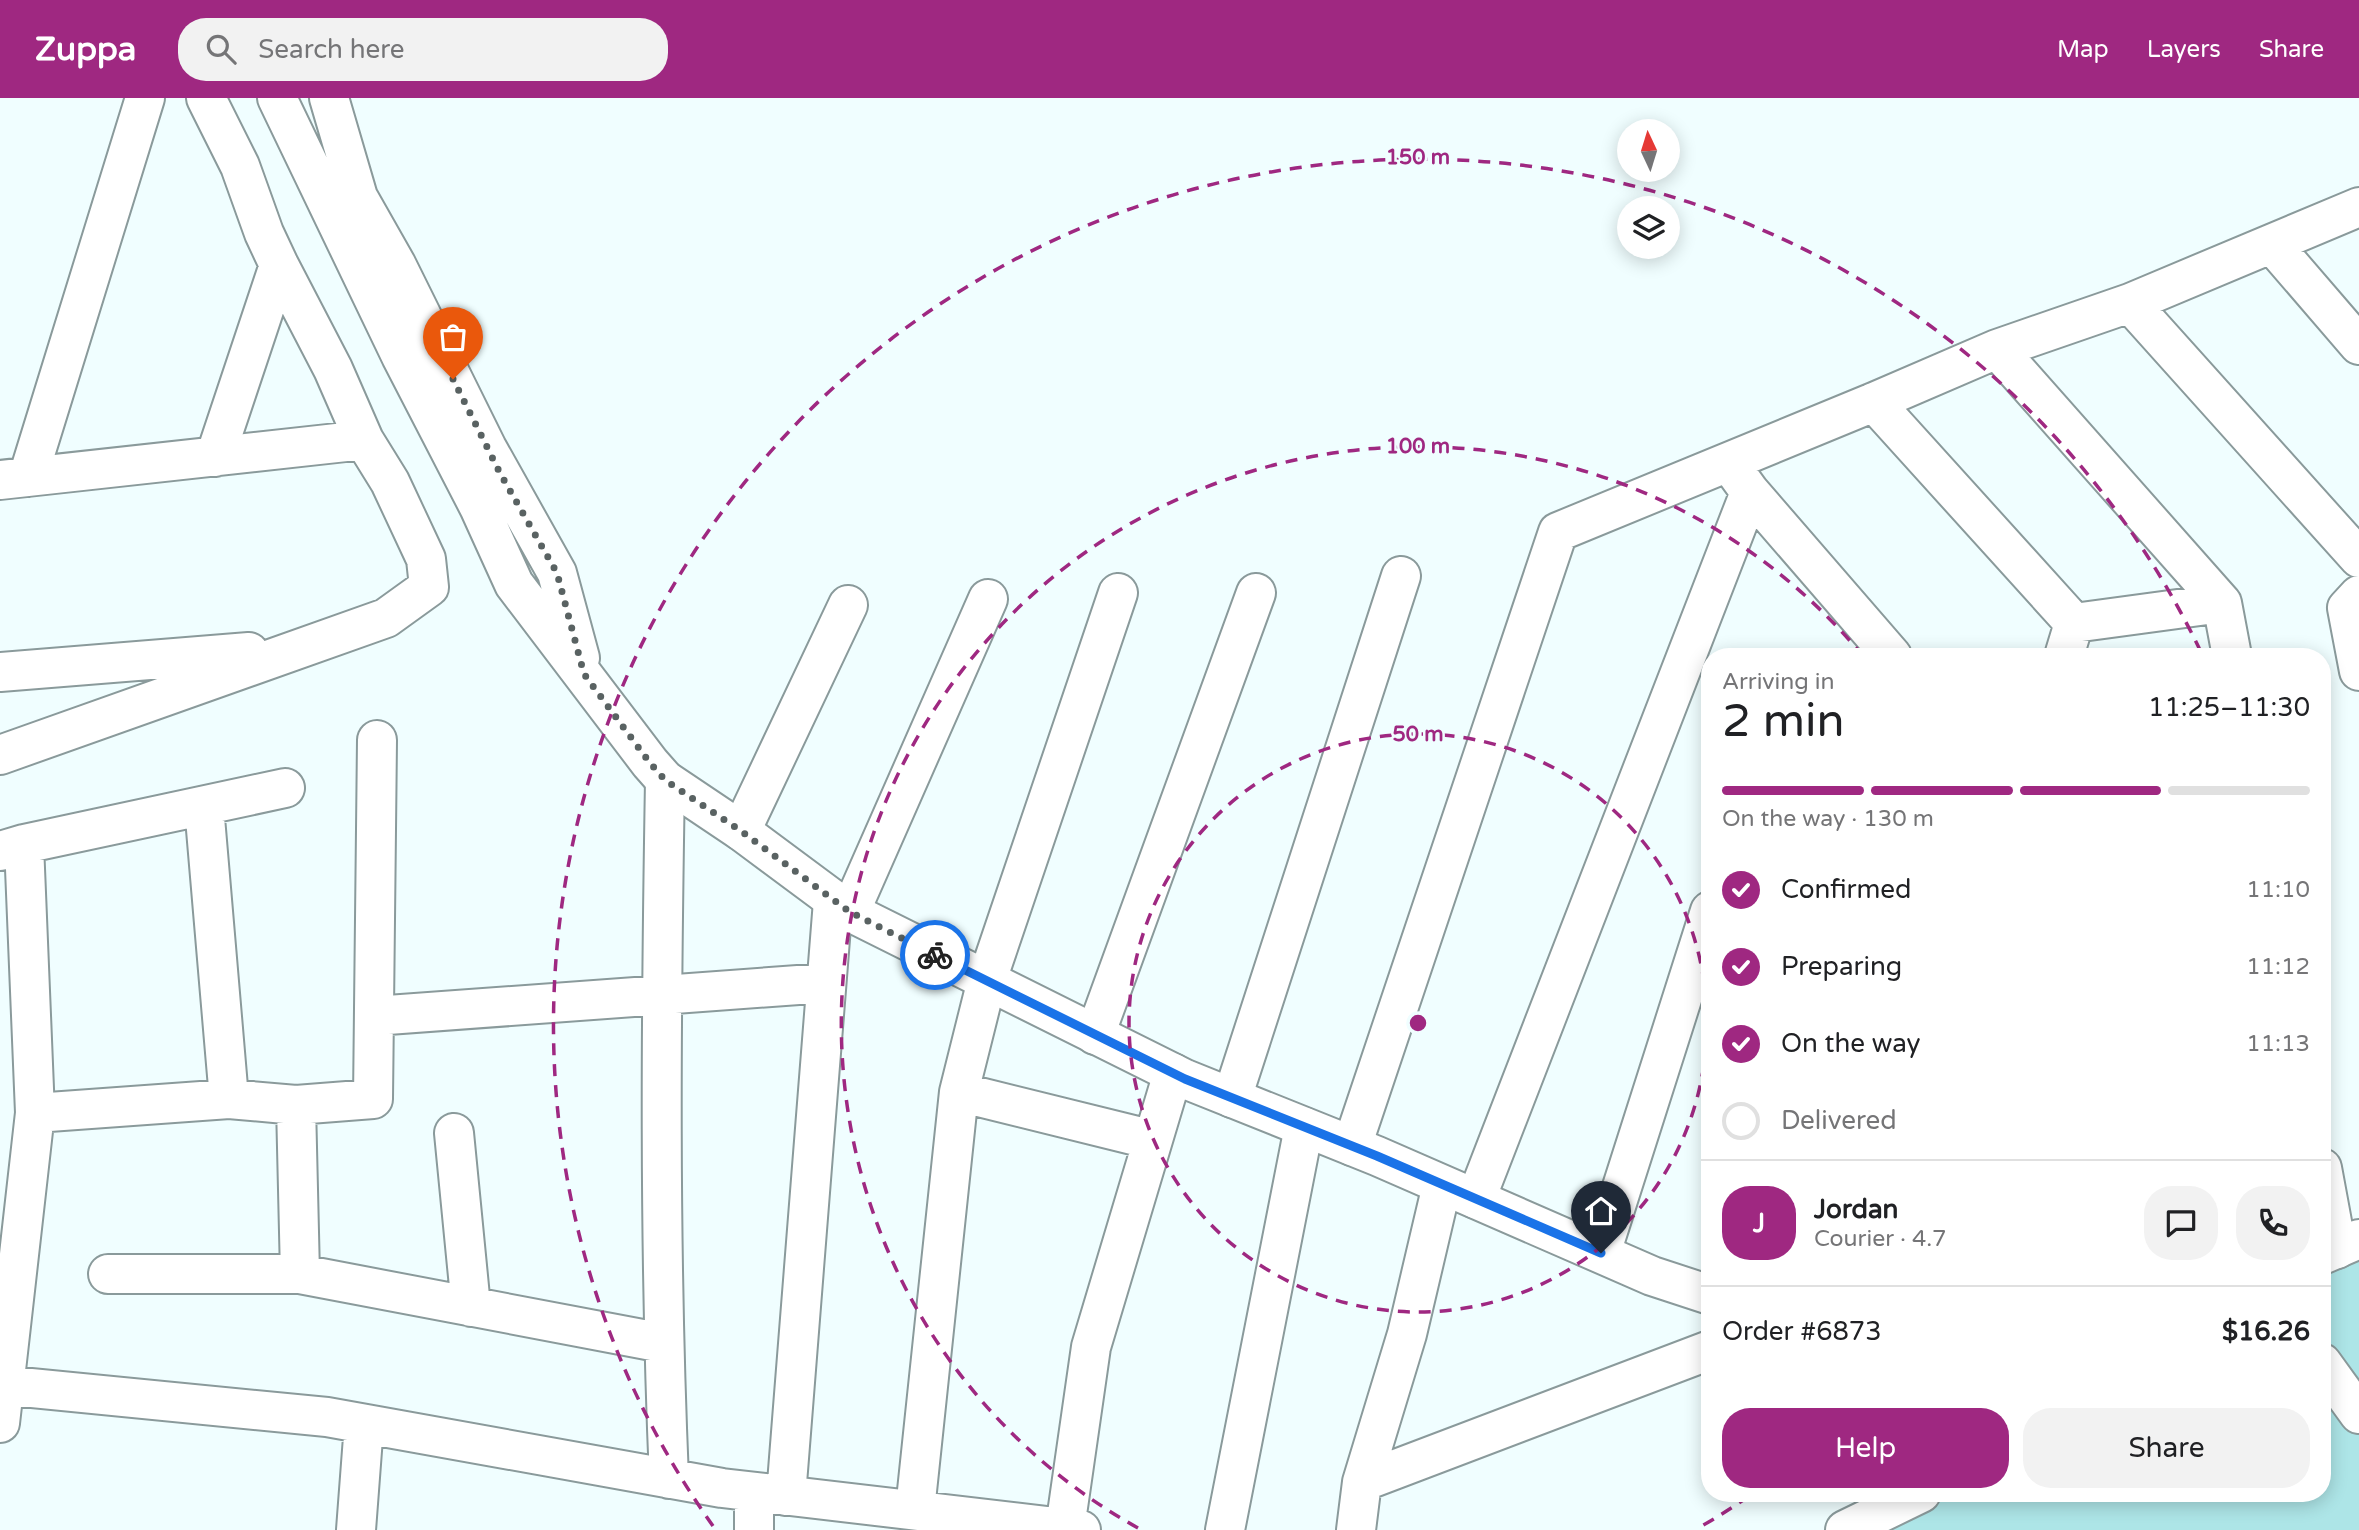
<!DOCTYPE html>
<meta charset="utf-8">
<style>
body{margin:0;font-family:"Varela Round",sans-serif;background:#f2f2f2;color:#202124;height:100vh;display:flex;flex-direction:column;font-size:26px;white-space:nowrap}
*{box-sizing:border-box;margin:0}
p{font-size:23px;color:#757577}
.icon{flex:none;width:38px;height:38px;fill:none;stroke:currentColor;stroke-width:2;stroke-linecap:round;stroke-linejoin:round}
.map{position:relative;flex:1;overflow:hidden}
.details{position:absolute;left:1701px;top:550px;width:630px;height:854px;display:flex;flex-direction:column;background:#fff;border-radius:28px;box-shadow:0 4px 18px #0003}
.details>*{flex:none}
.needle{width:46px;rotate:356deg}
.tools{position:absolute;left:1617px;top:21px;display:grid;gap:14px}
.tools a{display:grid;place-items:center;width:63px;height:63px;border-radius:50%;background:#fff;box-shadow:0 4px 18px #0003;font-size:35px}
.pin{position:absolute;display:grid;place-items:center;width:60px;height:60px;color:#fff;margin:-72px -30px;border-radius:50% 50% 50% 0;rotate:-45deg;box-shadow:0 0 7px #0007}
.pin .icon{rotate:45deg}
.courier{position:absolute;display:grid;place-items:center;width:70px;height:70px;margin:-35px;border:5px solid #1a73e8;border-radius:50%;background:#fff;color:#222;box-shadow:0 2px 9px #0007}
.headline em{font-style:normal;font-weight:600}
.headline div{display:flex;flex-direction:column-reverse}
.headline{display:flex;align-items:center;justify-content:space-between;height:119px;padding:0 21px}
h1{font-size:46px;font-weight:600;line-height:52px}
.bar{display:grid;grid-template-columns:repeat(4,1fr);gap:10px 7px;align-content:center;height:84px;padding:0 21px}
.bar i{height:9px;border-radius:5px;background:#e0e0e0}
.bar .selected{background:#9f2881}
.bar p{grid-column:span 4}
.line{display:flex;align-items:center;gap:18px;padding:0 21px;border-top:2px solid #e0e0e0}
.line div{flex:1}
.round{display:grid;place-items:center;flex:none;width:74px;height:74px;border-radius:28px;background:#f2f2f2}
ol{padding:0 21px;list-style:none}
li{display:flex;align-items:center;gap:21px;height:77px}
li p{margin-inline-start:auto}
li .icon{padding:7px;border-radius:50%;background:#9f2881;color:#fff;stroke-width:4}
li:last-child{color:#757577}
li i{width:38px;height:38px;border:4px solid #e0e0e0;border-radius:50%}
.cta{display:flex;gap:14px;margin-top:auto;padding:14px 21px}
.cta a{flex:1;height:80px;border-radius:28px;background:#9f2881;color:#fff;font-size:28px;font-weight:600;line-height:80px;text-align:center}
.cta a+a{background:#f2f2f2;color:#202124}
header{display:flex;align-items:center;gap:42px;box-sizing:border-box;height:98px;padding:0 35px;background:#9f2881;color:#fff}
header strong{font-size:33px}
nav{display:flex;gap:38px;margin-inline-start:auto;font-size:24px}
.search{width:490px;height:63px;background:#f2f2f2;display:flex;align-items:center;gap:18px;box-sizing:border-box;padding:0 24px;border-radius:28px;color:#757577;font-size:26px}
.map>svg:first-child{display:block}
.green{fill:#ade5e7}
.lines{fill:none;stroke-linecap:round;stroke-linejoin:round}
.street-casing{stroke:#8a9a9b;stroke-width:42}
.secondary-casing{stroke:#8a9a9b;stroke-width:42}
.street{stroke:#fff;stroke-width:38}
.secondary{stroke:#fff;stroke-width:38}
.done{stroke:#596262;stroke-width:7;stroke-dasharray:0 12.6}
.route{stroke:#1a73e8;stroke-width:9}
.ring{fill:none;stroke:#9f2881;stroke-width:3.5;stroke-dasharray:12 9}
.centre{fill:#9f2881;stroke:#f0feff;stroke-width:3.5}
.ring-label{font-size:21px;text-anchor:middle;font-weight:bold;fill:#9f2881;stroke:#f0feff;stroke-width:5;stroke-linejoin:round;paint-order:stroke}
</style>
<header>
<strong>Zuppa</strong>
<div class="search"><svg class="icon" aria-label="search" viewBox="0 0 24 24"><circle cx="10" cy="10" r="6"/><path d="M15 15l6 6"/></svg>Search here</div>
<nav><a>Map</a><a>Layers</a><a>Share</a></nav>
</header>
<div class="map">
<svg width="2359" height="1432" viewBox="0 0 2359 1432">
<rect width="100%" height="100%" fill="#f0feff"/>
<path class="green" d="M2359,1142V1432H1848L1924,1395H2322V1158Z"/>
<g class="lines">
<defs>
<path id="street" d="M2272,146L2359,247
M2130,205L2359,460
M1997,251L2222,505L2232,558
M1874,304L2074,525L2064,558
M215,359L279,167
M1737,376L1750,394L1892,558
M28,379L145,0
M0,382L364,342
M2359,497L2347,510L2359,573
M2074,525L2222,505
M0,574L249,554
M0,657L386,520L429,489L426,461L390,384L364,342L333,271L279,167L264,135L240,68L206,0
M665,682C661,915 659,1148 669,1381
M204,708L229,1001
M741,733L848,507
M0,753L24,746L285,690
M850,814L988,501
M374,918L826,885
M1095,937L1256,495
M959,994L1153,1042
M1232,1000L1401,478
M296,1007L300,1176
M35,1015L229,1001L296,1007L373,1001L377,642
M454,1035L471,1209
M1352,1048L1558,434L1874,304L1997,251L2130,205L2359,109
M2322,1070L2337,1151
M1476,1101L1750,394
M1601,1155L1710,813
M108,1176H300L663,1245
M2322,1265L2359,1316
M0,1287L327,1319L722,1390L1081,1432
M0,1325L35,1015L24,746
M1362,1384L1710,1252
M786,1398L833,803
M915,1412L959,994L987,882L1118,495
M1065,1430L1091,1249L1173,975
M356,1432L364,1326
M754,1432V1394
M1225,1432L1304,1029
M1356,1432L1362,1384L1407,1236L1442,1087"/>
<path id="secondary" d="M277,0L401,258L479,409L514,486L650,665L665,682L741,733L850,814L1185,981L1377,1058L1652,1178L1710,1197
M329,0L358,99L396,166L487,350L557,475L580,560
M2322,1157L2359,1141
M1845,1432L1921,1395"/>
</defs>
<use href="#street" class="street-casing"/>
<use href="#secondary" class="secondary-casing"/>
<use href="#street" class="street"/>
<use href="#secondary" class="secondary"/>
</g>
<g class="lines">
<path class="done" d="M453,281L500,375L557,475L584,576L650,665L665,682L741,733L850,814L935,857"/>
<path class="route" d="M935,857L1185,981L1377,1058L1601,1155"/>
</g>
<g class="ring">
<circle cx="1418" cy="925" r="289"/>
<path d="M1749 1398A577 577 0 0 1 1698 1430M1138 1430A577 577 0 1 1 1863 558"/>
<path d="M713 1428A866 866 0 1 1 2200 552"/>
</g>
<circle cx="1418" cy="925" r="10" class="centre"/>
<g class="ring-label">
<text x="1418" y="66">150 m</text>
<text x="1418" y="355">100 m</text>
<text x="1418" y="643">50 m</text>
</g>
</svg>
<div class="tools">
<a><svg class="needle" viewBox="-14 -14 28 28"><path d="M0-13l5 13h-10z" fill="#e53935"/><path d="M0 13l5-13h-10z" fill="#757577"/></svg></a>
<a><svg class="icon" aria-label="layers" viewBox="0 0 24 24"><path d="M12 4l9 5-9 5-9-5zM3 14l9 5 9-5"/></svg></a>
</div>
<div class="pin" style="left:453px;top:281px;background:#ea580c"><svg class="icon" aria-label="bag" viewBox="0 0 24 24"><path d="M5 8h14l-1 12H6zM9 8a3 3 0 0 1 6 0"/></svg></div>
<div class="pin" style="left:1601px;top:1155px;background:#1f2937"><svg class="icon" aria-label="home" viewBox="0 0 24 24"><path d="M3 11l9-7 9 7M6 9v11h12V9"/></svg></div>
<div class="courier" style="left:935px;top:857px"><svg class="icon" aria-label="bike" viewBox="0 0 24 24"><circle cx="6" cy="16" r="4"/><circle cx="18" cy="16" r="4"/><path d="M6 16l4-8h5l3 8M10 8l3 8H6M13 5h3"/></svg></div>
<section class="details">
<div class="headline"><div><h1>2 min</h1><p>Arriving in</p></div><em>11:25–11:30</em></div>
<div class="bar"><i class="selected"></i><i class="selected"></i><i class="selected"></i><i></i><p>On the way · 130 m</p></div>
<ol>
<li><svg class="icon" aria-label="check" viewBox="0 0 24 24"><path d="M5 12l5 5 9-10"/></svg>Confirmed<p>11:10</p></li>
<li><svg class="icon" aria-label="check" viewBox="0 0 24 24"><path d="M5 12l5 5 9-10"/></svg>Preparing<p>11:12</p></li>
<li><svg class="icon" aria-label="check" viewBox="0 0 24 24"><path d="M5 12l5 5 9-10"/></svg>On the way<p>11:13</p></li>
<li><i></i>Delivered</li>
</ol>
<div class="line" style="height:126px"><b class="round" style="background:#9f2881;color:#fff">J</b><div><b>Jordan</b><p>Courier · 4.7</p></div><a class="round"><svg class="icon" aria-label="chat" viewBox="0 0 24 24"><path d="M4 5h16v11H9l-5 4z"/></svg></a><a class="round"><svg class="icon" aria-label="phone" viewBox="0 0 24 24"><path d="M5 4h4l2 5-3 2q2 4 5 5l2-3 5 2v4C11 20 4 13 5 4z"/></svg></a></div>
<div class="line" style="height:91px"><div>Order #6873</div><b>$16.26</b></div>
<div class="cta"><a>Help</a><a>Share</a></div>
</section>
</div>
